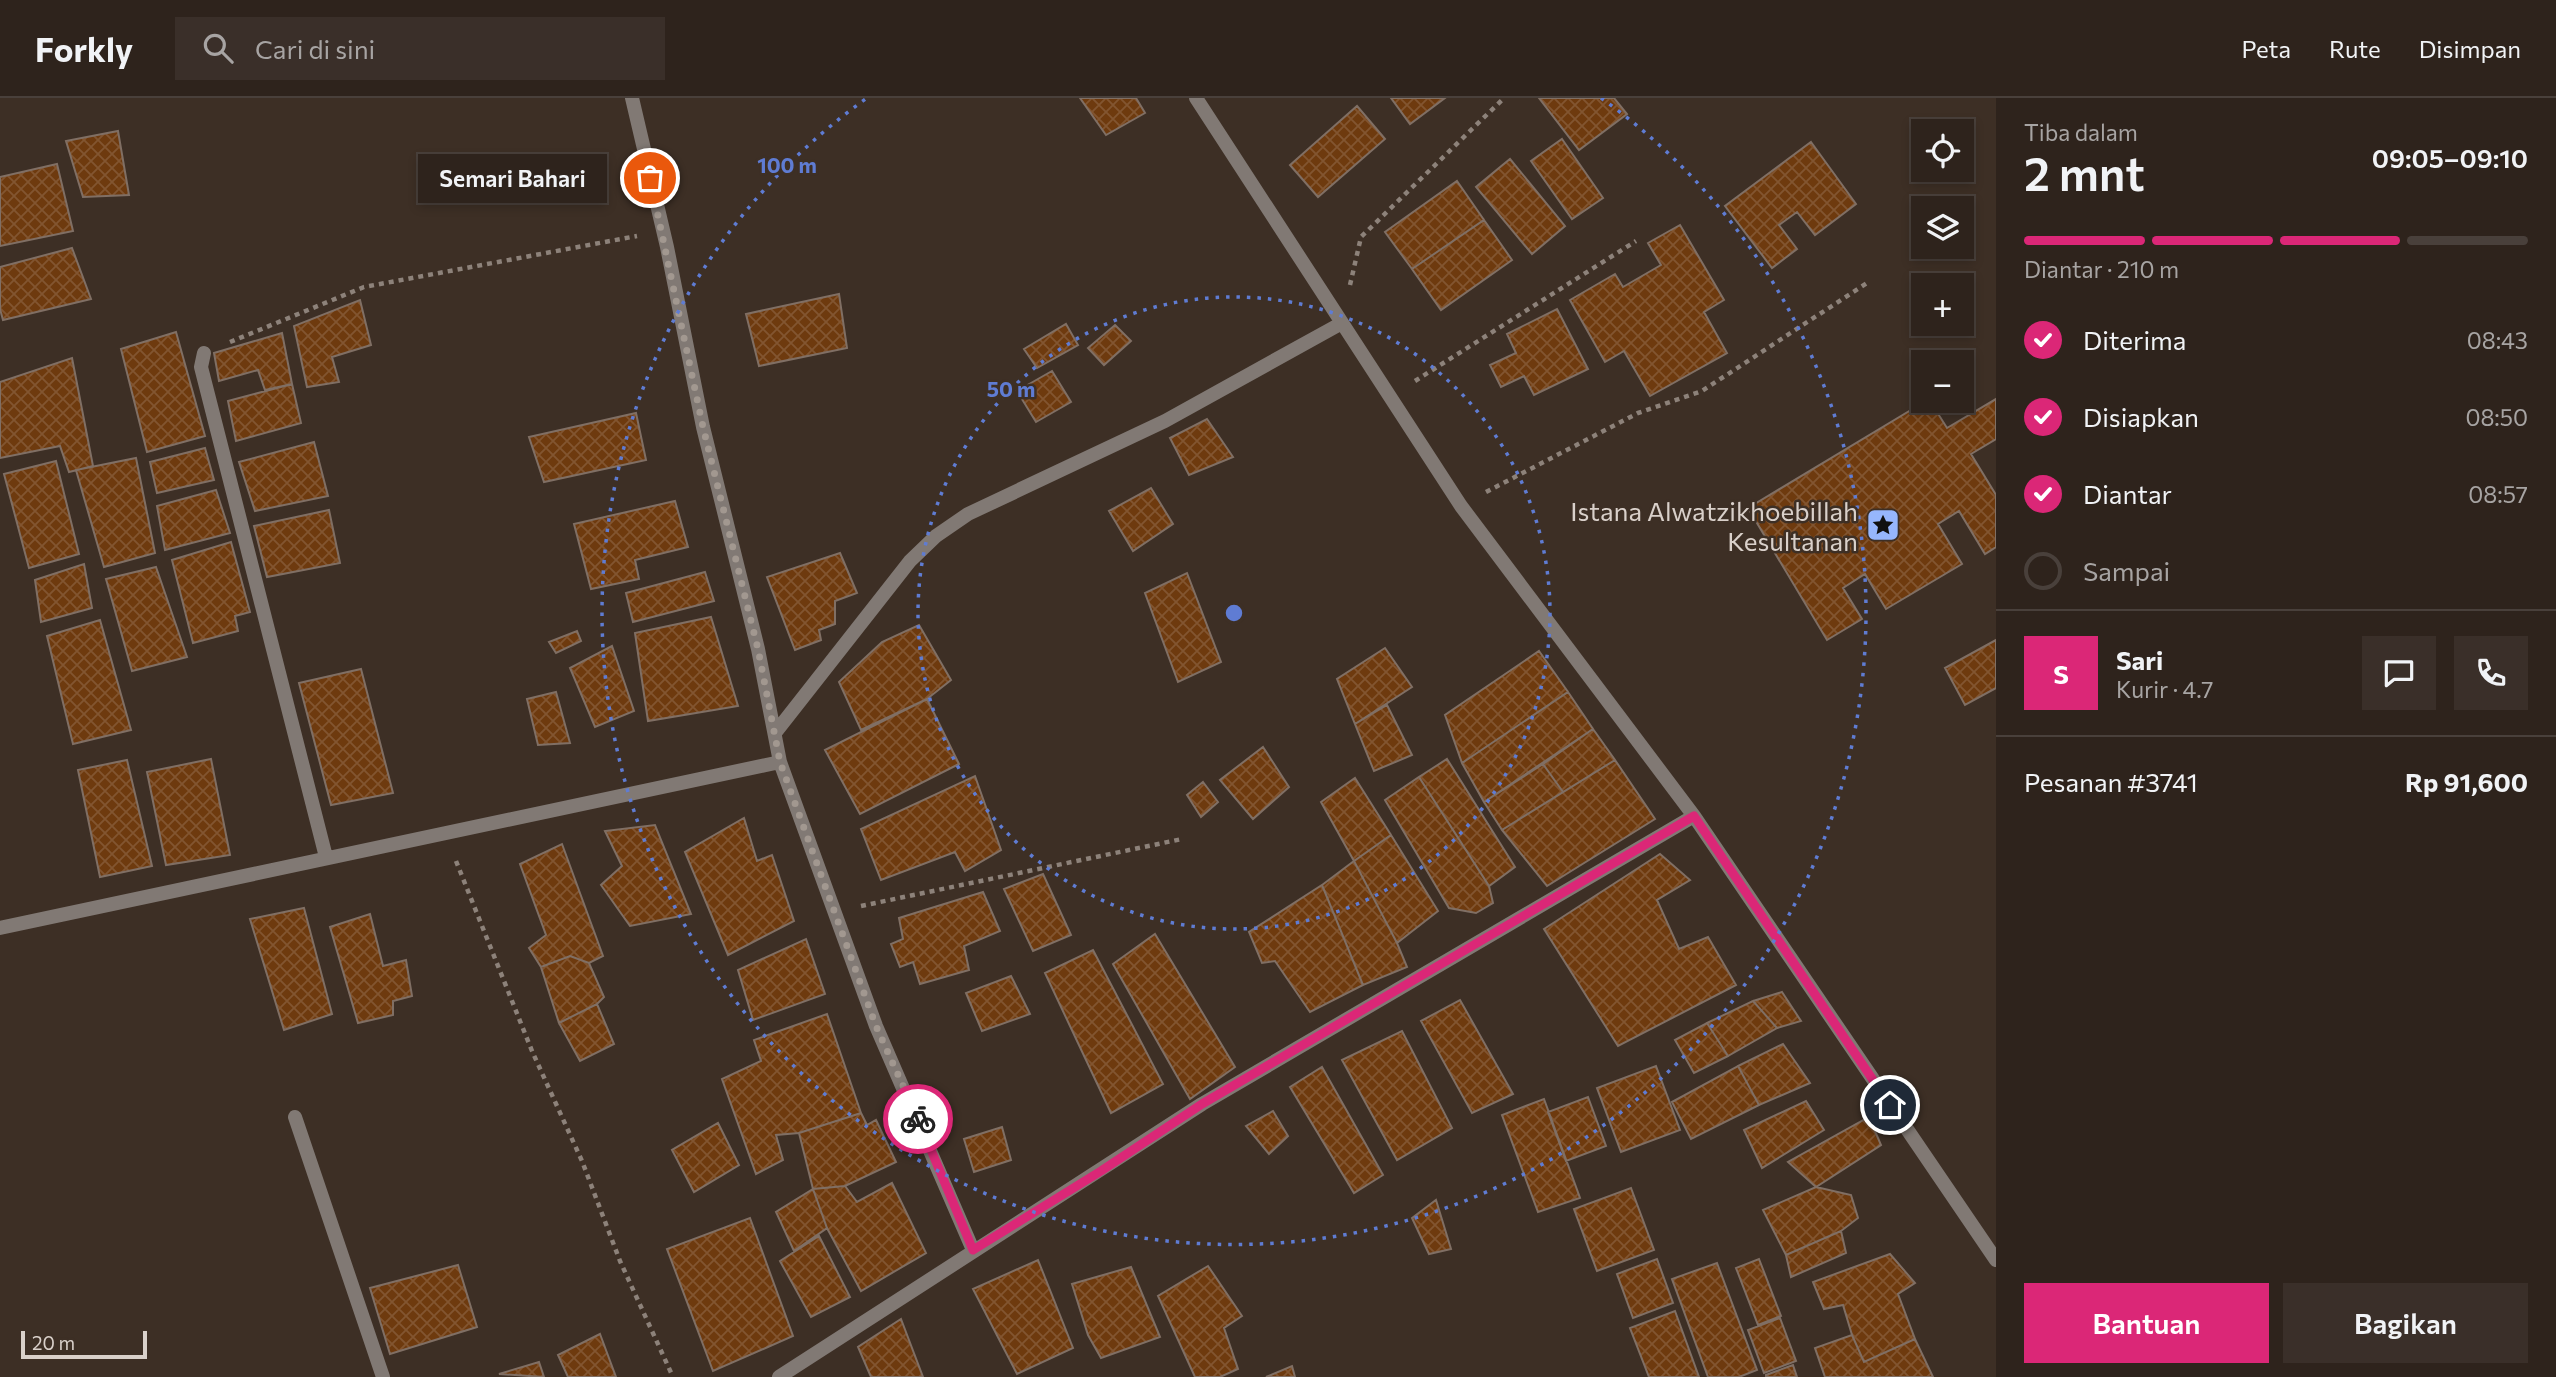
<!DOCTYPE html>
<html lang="id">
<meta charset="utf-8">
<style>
body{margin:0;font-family:Commissioner,sans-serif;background:#3a2f29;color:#f1f3f6;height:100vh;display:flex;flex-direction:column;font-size:26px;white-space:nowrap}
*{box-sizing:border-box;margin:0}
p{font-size:23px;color:#a7a4a3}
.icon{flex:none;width:38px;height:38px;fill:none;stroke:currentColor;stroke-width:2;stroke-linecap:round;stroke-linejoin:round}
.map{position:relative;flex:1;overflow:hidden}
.sheet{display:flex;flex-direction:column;background:#2e231c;width:560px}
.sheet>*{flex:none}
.buttons{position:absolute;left:1911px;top:21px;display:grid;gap:14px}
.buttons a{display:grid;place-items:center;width:63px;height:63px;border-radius:0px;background:#2e231c;box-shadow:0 4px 10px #0003,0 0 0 2px #49403b;font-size:35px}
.scale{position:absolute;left:21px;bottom:18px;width:126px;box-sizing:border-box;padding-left:7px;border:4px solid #d9d0ca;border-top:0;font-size:19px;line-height:24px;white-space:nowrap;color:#d9d0ca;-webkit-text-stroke:5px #3d2f25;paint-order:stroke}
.pin{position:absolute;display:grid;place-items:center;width:60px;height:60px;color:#fff;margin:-30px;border:4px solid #fff;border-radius:50%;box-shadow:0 2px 7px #0007}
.courier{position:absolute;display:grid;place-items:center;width:70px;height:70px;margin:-35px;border:5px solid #db2777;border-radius:50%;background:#fff;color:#222;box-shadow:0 2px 9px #0007}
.bubble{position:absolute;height:49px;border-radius:0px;background:#2e231c;box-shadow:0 4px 10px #0003,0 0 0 2px #49403b;font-size:23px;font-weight:600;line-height:49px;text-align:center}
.summary em{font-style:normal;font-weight:600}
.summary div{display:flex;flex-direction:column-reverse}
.summary{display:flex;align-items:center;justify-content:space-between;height:119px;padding:0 28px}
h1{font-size:46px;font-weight:600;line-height:52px}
.bar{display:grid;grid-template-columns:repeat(4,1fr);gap:10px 7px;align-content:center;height:84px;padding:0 28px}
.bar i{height:9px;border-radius:5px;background:#49403b}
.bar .active{background:#db2777}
.bar p{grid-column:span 4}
.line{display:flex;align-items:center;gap:18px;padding:0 28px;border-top:2px solid #49403b}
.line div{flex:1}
.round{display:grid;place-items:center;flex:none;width:74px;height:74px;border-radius:0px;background:#3a2f29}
ol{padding:0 28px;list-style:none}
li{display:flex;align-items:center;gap:21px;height:77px}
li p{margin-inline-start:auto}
li .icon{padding:7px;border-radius:50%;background:#db2777;color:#fff;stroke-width:4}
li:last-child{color:#a7a4a3}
li i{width:38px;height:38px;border:4px solid #49403b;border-radius:50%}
.button{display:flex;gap:14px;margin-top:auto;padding:14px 28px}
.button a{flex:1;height:80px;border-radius:0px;background:#db2777;color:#fff;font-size:28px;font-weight:600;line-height:80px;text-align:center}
.button a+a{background:#3a2f29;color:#f1f3f6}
header{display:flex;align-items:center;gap:42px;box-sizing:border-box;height:98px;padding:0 35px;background:#2e231c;border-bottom:2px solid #49403b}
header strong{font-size:33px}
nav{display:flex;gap:38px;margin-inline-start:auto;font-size:24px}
.search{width:490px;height:63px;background:#3a2f29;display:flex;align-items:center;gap:18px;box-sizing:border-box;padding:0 24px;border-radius:0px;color:#a7a4a3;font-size:26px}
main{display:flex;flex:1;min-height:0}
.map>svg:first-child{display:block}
.building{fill:url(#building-cross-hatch);stroke:#806f64;stroke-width:2}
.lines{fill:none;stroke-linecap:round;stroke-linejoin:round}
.path{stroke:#8d827a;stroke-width:4.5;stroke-dasharray:5 5;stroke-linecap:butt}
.minor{stroke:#817974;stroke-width:14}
.done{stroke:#a29890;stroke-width:7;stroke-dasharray:0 12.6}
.route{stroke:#db2777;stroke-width:9}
.ring{fill:none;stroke:#5f7cd3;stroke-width:3.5;stroke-dasharray:3.5 7}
.labels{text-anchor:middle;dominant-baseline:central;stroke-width:5;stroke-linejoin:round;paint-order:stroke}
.poi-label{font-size:26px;fill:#d9d0ca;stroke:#3d2f25;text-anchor:end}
.centre{fill:#5f7cd3;stroke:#3d2f25;stroke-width:3.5}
.ring-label{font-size:21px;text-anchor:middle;font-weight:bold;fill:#5f7cd3;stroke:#3d2f25;stroke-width:5;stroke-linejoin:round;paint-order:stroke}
</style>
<header>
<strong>Forkly</strong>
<div class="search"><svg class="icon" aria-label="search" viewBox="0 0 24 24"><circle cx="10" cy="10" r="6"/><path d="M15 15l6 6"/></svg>Cari di sini</div>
<nav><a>Peta</a><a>Rute</a><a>Disimpan</a></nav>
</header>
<main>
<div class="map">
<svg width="1996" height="1279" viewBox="0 0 1996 1279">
<defs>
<pattern id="building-cross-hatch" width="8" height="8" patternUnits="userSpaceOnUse" patternTransform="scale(1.75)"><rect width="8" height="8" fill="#6e3a0e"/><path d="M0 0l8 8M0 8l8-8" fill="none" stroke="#825530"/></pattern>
</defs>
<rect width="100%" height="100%" fill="#3d2f25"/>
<path class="building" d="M1080,0H1136L1145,15L1106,37Z
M1391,0H1445L1410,26Z
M1539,0H1614L1627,16L1579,52Z
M1357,8L1385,41L1318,99L1290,67Z
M118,33L129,97L83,99L66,43Z
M1562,41L1603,100L1572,121L1531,63Z
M1811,44L1856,106L1815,137L1797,114L1779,127L1797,151L1772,170L1725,108Z
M1510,61L1565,128L1532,156L1476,89Z
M57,66L73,133L0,148V79Z
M1457,83L1484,122L1412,171L1385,134Z
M1484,122L1512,162L1441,212L1412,171Z
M1680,127L1724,202L1704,214L1727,255L1650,298L1624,253L1605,264L1570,202L1615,176L1623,189L1661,167L1648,145Z
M72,150L91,201L3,222L0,211V169Z
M839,196L847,250L759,268L746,216Z
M360,202L371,247L332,259L339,284L307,289L294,228Z
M1557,211L1588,271L1534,297L1524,278L1501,289L1490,267L1516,255L1507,236Z
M1066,226L1078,247L1037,270L1024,251Z
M1115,227L1131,243L1104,267L1088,250Z
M176,234L205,338L147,354L121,251Z
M282,235L292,286L265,292L258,272L219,283L214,255Z
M72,260L93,368L69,374L60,348L0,360V284Z
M1052,273L1071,304L1036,324L1017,293Z
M292,286L301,325L236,343L228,303Z
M1996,301V341L1971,356L1996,397V449L1985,456L1959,413L1938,426L1962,466L1886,511L1865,476L1843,490L1862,521L1827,542L1748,410L1926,303H1930L1947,330Z
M636,315L646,362L544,384L529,339Z
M1207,321L1233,359L1189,377L1170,340Z
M314,344L328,398L255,413L239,364Z
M205,350L214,382L157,395L150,364Z
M136,360L155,455L104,469L76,372Z
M56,363L79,456L29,470L4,376Z
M1151,390L1173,426L1133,453L1109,413Z
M216,392L230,435L165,452L157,408Z
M675,403L688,449L635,462L639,481L591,491L574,426Z
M329,412L340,465L267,479L254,428Z
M231,444L250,514L235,518L238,533L193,545L172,462Z
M840,455L857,495L835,503V526L819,532L821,542L795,552L767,479Z
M84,466L92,510L41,524L35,482Z
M156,469L187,559L132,573L106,481Z
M705,474L714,503L633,524L626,495Z
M1187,475L1221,564L1178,584L1145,495Z
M711,519L738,608L648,623L635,535Z
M100,522L131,632L73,646L47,538Z
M919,527L951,582L927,601L861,632L839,584L882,544Z
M577,533L581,543L556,555L549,544Z
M1996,542V590L1965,607L1945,570Z
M612,548L634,613L595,629L570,570Z
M1385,550L1412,589L1355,626L1337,581Z
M1539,553L1568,594L1462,665L1445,617Z
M361,571L393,695L331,707L299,585Z
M556,594L570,645L538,647L527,601Z
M1568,594L1593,631L1484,704L1462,665Z
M927,601L959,666L860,716L825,652Z
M1387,607L1412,657L1374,673L1355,626Z
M1593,631L1615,662L1563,694L1543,666Z
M1263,649L1289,689L1253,721L1220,682Z
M211,661L230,757L166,767L147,674Z
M1447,661L1515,769L1489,788L1419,679Z
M127,662L152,768L100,779L78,672Z
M1615,662L1655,721L1547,788L1502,732Z
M1543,666L1563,694L1502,732L1484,704Z
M975,678L1001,752L965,773L955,754L881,782L861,731Z
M1419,679L1489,788L1493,805L1476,815L1449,810L1385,702Z
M1355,680L1391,737L1354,763L1321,704Z
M1203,684L1218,704L1201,719L1187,697Z
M744,720L757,763L772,757L794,823L728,857L685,754Z
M655,727L691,816L630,828L601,787L622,768L605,733Z
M1391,737L1438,813L1397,845L1354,763Z
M562,746L603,858L589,865L570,858L541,869L529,850L546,837L520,766Z
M1660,756L1690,782L1657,802L1679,851L1708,839L1736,887L1618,948L1544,831Z
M1354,763L1397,845L1407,869L1363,887L1322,787Z
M1043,776L1071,837L1033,853L1004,791Z
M1322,787L1363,887L1310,914L1275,863L1262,865L1249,834Z
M983,794L1000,833L964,848L969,872L920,886L913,864L900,869L891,846L903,841L899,820Z
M304,810L332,916L284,932L250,821Z
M370,816L383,868L406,862L412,898L393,903V917L358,925L330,829Z
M1155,836L1235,969L1190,1001L1113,866Z
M806,841L825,896L753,922L738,872Z
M1093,852L1163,986L1111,1015L1045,875Z
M570,858L589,865L604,899L597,906L559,925L541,869Z
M1011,878L1030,916L982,933L966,895Z
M1782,894L1801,923L1777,930L1753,903Z
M1460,902L1513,996L1472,1015L1421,923Z
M1753,903L1777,930L1728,958L1707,925Z
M597,906L614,946L580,963L559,925Z
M827,916L861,1015L799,1035L776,1037L783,1062L756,1076L722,981L761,963L754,942Z
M1707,925L1728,958L1694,975L1675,942Z
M1402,933L1452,1030L1397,1062L1342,962Z
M1783,946L1810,985L1759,1007L1738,968Z
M1656,968L1680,1032L1621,1054L1597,990Z
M1738,968L1759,1007L1691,1041L1672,1004Z
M1322,969L1383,1077L1354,1095L1290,989Z
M1588,999L1606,1048L1566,1063L1548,1014Z
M1544,1001L1580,1100L1538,1114L1502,1017Z
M1806,1003L1824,1032L1762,1070L1744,1032Z
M1273,1013L1288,1038L1269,1056L1246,1028Z
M861,1015L867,1027L876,1022L896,1064L845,1088L813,1091L799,1035Z
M1869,1019L1881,1047L1816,1089L1788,1064Z
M718,1025L739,1067L694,1094L672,1052Z
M1002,1029L1011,1062L974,1074L964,1041Z
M892,1085L926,1155L861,1193L827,1130L813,1091L845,1088L857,1104Z
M1816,1089L1851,1097L1858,1120L1841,1133L1786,1157L1763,1112Z
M1631,1090L1654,1152L1597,1173L1574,1111Z
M813,1091L827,1130L794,1153L776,1114Z
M1436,1102L1451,1151L1429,1156L1412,1120Z
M750,1120L793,1238L713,1273L667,1151Z
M1841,1133L1846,1155L1791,1179L1786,1157Z
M819,1138L850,1199L811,1219L780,1163Z
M1890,1156L1915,1185L1898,1196L1915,1241L1864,1264L1852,1237L1843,1207L1824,1211L1813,1184Z
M1657,1161L1673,1205L1633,1220L1617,1176Z
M1759,1161L1781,1218L1758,1227L1736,1170Z
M1038,1162L1073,1250L1017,1276L973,1191Z
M1717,1165L1757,1272L1739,1279H1708L1672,1181Z
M458,1167L477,1229L390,1256L370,1190Z
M1208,1168L1242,1218L1224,1230L1238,1271L1220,1279H1195L1158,1198Z
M1131,1169L1160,1239L1101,1260L1088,1237L1072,1186Z
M1675,1213L1699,1279H1649L1630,1230Z
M1780,1220L1796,1263L1764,1275L1748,1232Z
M901,1221L923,1279H871L858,1249Z
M600,1236L616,1279H568L558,1257Z
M1852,1237L1864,1264L1915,1241L1933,1279H1825L1815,1250Z
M539,1264L544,1279L499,1276Z
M1793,1267L1797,1279H1766V1277Z
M1292,1268L1295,1279H1266Z"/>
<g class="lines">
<path class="path" d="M1350,187L1361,139L1504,0
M230,244L364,189L637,138
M1415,283L1636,143
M1486,394L1638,315L1702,293L1870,183
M456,763L532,953L582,1063L620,1163L673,1279
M861,808L1182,741"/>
<path class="minor" d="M632,0L667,149L703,329L758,551L780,664L876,928L973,1152
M1196,0L1461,408L1694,718L1996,1162
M204,255L201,269L326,759
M775,635L910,463L936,438L968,416L1165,323L1342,225
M0,830L780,664
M295,1019L383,1279
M779,1279L1202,1006L1694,718"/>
</g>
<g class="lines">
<path class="done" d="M650,80L703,329L758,551L780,664L876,928L918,1021"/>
<path class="route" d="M918,1021L973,1152L1101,1073L1202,1006L1694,718L1890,1007"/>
</g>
<g class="ring">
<circle cx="1234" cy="515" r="316"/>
<path d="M1601 0A632 632 0 1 1 867 0"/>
</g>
<defs>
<symbol id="sight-square" viewBox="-11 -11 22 22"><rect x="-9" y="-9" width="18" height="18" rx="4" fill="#96b6fd" stroke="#3d2f25"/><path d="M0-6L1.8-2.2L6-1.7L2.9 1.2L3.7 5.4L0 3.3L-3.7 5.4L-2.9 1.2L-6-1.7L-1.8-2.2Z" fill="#111"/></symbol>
</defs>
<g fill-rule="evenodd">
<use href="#sight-square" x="1864" y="408" width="38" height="38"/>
</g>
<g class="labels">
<g class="poi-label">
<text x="1858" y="412">Istana Alwatzikhoebillah<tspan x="1858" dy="30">Kesultanan</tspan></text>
</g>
</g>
<circle cx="1234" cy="515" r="10" class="centre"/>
<g class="ring-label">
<text x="787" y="75">100 m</text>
<text x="1011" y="299">50 m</text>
</g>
</svg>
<div class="buttons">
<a><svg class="icon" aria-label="locate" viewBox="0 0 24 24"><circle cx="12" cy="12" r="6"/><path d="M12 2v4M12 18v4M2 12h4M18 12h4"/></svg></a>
<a><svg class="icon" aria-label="layers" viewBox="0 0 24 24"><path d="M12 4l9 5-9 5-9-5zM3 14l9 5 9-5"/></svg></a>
<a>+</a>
<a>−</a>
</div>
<div class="scale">20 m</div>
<div class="pin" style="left:650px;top:80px;background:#ea580c"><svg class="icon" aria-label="bag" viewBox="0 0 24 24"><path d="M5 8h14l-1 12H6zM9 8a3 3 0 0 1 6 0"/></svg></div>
<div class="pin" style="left:1890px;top:1007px;background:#1f2937"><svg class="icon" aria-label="home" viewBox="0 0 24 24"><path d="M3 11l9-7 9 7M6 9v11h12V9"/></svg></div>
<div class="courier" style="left:918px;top:1021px"><svg class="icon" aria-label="bike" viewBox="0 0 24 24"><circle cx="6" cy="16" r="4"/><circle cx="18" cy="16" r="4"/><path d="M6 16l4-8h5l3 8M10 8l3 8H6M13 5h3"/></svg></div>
<div class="bubble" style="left:418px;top:56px;width:189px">Semari Bahari</div>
</div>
<section class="sheet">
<div class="summary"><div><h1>2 mnt</h1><p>Tiba dalam</p></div><em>09:05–09:10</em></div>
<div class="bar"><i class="active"></i><i class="active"></i><i class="active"></i><i></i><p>Diantar · 210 m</p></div>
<ol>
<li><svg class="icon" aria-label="check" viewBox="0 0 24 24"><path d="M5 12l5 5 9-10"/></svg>Diterima<p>08:43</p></li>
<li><svg class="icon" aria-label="check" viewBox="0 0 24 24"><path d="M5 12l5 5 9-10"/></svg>Disiapkan<p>08:50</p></li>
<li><svg class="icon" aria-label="check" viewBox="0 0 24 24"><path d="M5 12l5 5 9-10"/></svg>Diantar<p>08:57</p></li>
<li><i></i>Sampai</li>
</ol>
<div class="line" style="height:126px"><b class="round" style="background:#db2777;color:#fff">S</b><div><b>Sari</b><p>Kurir · 4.7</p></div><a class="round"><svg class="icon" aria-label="chat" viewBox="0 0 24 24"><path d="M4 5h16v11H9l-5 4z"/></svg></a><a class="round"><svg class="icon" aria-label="phone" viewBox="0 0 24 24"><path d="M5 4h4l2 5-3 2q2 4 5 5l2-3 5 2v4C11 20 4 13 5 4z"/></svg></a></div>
<div class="line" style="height:91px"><div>Pesanan #3741</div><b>Rp 91,600</b></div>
<div class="button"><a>Bantuan</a><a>Bagikan</a></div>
</section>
</main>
